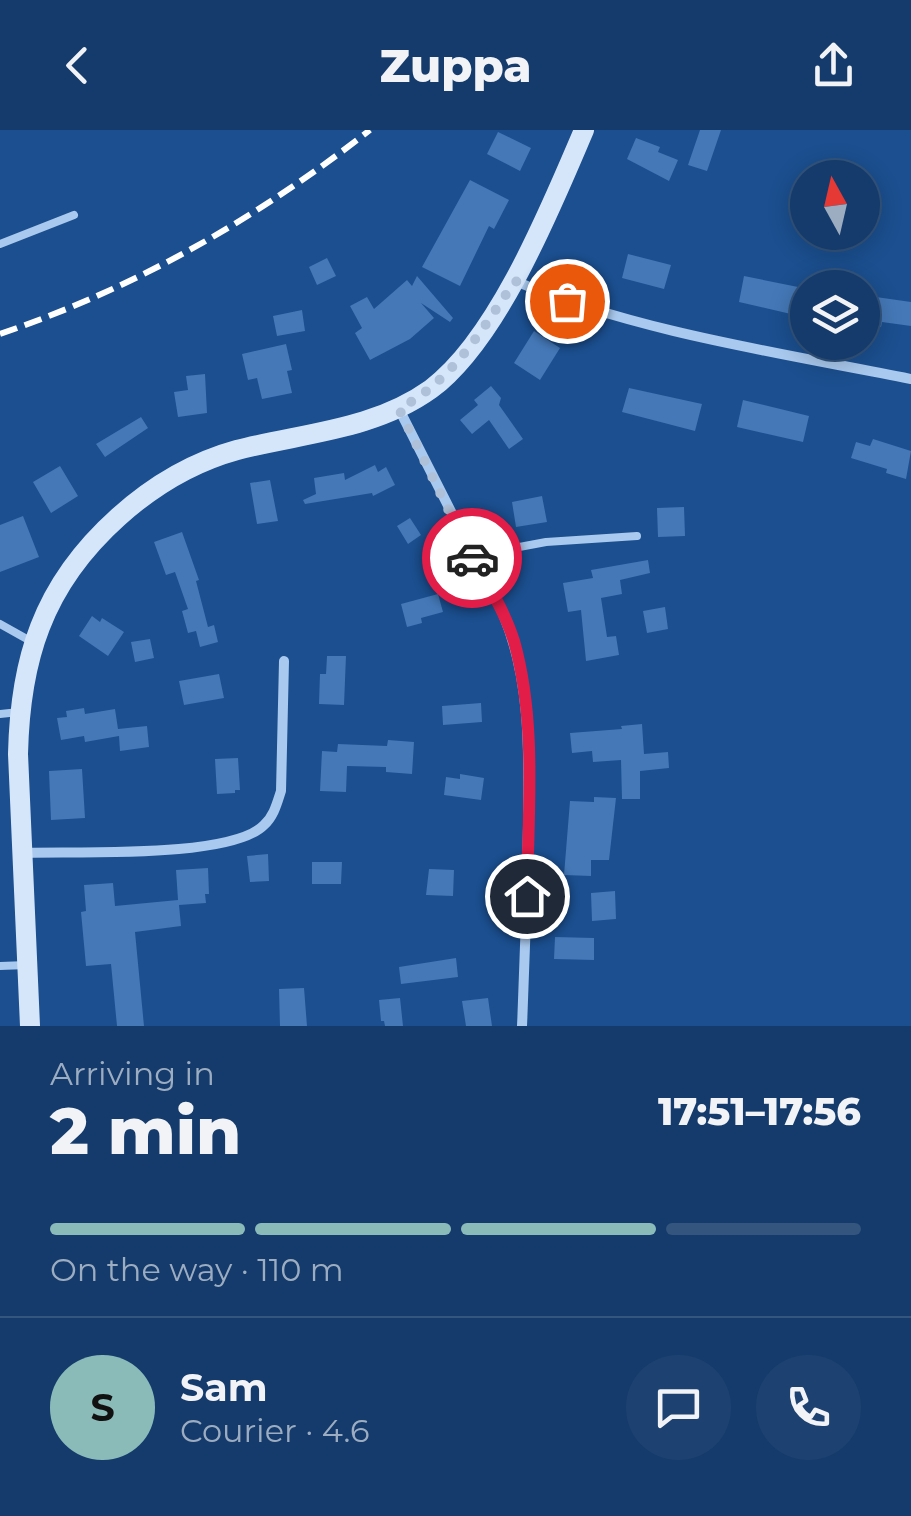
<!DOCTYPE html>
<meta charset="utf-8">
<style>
body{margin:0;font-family:Montserrat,sans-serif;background:#1d4271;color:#f1f3f6;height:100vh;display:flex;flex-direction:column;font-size:38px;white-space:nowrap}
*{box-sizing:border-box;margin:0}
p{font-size:32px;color:#9dadc1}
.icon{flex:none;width:55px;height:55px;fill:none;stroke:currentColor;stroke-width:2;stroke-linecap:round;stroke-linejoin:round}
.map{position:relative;height:896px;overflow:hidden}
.side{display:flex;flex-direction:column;background:#143b6b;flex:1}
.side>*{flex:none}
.needle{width:65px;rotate:352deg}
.buttons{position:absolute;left:790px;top:30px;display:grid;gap:20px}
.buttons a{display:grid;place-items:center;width:90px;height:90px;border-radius:50%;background:#143b6b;box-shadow:0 5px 25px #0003,0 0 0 2px #33557e;font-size:50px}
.pin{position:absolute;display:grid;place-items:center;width:85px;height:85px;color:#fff;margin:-42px;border:5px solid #fff;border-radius:50%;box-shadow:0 2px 10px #0007}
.courier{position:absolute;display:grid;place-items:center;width:100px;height:100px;margin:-50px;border:8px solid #e11d48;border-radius:50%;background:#fff;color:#222;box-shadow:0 2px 12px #0007}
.summary em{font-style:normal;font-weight:800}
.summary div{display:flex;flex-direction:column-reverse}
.summary{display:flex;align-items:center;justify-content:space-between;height:170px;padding:0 50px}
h1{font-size:65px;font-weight:800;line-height:75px}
.bar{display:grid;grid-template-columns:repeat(4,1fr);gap:15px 10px;align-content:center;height:120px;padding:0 50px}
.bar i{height:12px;border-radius:8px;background:#33557e}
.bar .current{background:#8bbbb9}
.bar p{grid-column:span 4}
.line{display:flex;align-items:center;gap:25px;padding:0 50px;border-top:2px solid #33557e}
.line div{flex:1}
.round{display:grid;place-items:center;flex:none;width:105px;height:105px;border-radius:52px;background:#1d4271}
header{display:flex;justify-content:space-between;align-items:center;height:130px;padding:0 50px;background:#143b6b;font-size:45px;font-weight:800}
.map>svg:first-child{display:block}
.building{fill:#4478b7}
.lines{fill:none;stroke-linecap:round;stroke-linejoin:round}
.service{stroke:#a9c9ee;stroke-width:8}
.minor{stroke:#a9c9ee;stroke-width:10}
.secondary{stroke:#d6e6fa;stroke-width:20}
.rail{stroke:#fff;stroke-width:6;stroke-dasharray:18 8;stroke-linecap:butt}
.done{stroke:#afc1d8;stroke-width:10;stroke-dasharray:0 18}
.route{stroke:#e11d48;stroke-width:12}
</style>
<header><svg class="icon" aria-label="back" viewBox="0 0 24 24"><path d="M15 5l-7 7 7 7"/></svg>Zuppa<svg class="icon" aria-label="share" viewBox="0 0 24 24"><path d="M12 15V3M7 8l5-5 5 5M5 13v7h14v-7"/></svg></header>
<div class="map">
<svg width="911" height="896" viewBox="0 0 911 896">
<rect width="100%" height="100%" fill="#1b4f8f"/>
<path class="building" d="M700,0H721L707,41L688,35Z
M498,2L531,18L520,41L487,24Z
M636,8L660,17L658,22L678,30L669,51L627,29Z
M470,50L509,70L494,99L489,96L460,156L422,137Z
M628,124L671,135L664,159L622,148Z
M327,128L336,146L317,155L309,137Z
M417,146L453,188L450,192L421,173L434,188L410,209L370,230L355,203L362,198L350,176L367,167L374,179L407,150L412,156Z
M744,146L808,159V188L739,172Z
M862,165L911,172V196L882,192L881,197L862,194Z
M302,180L305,201L277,206L273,186Z
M534,201L560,218L540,250L514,233Z
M286,214L292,240L287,241L292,263L262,269L257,248L248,250L242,224Z
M205,244L207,283L178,287L174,262L188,260L186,246Z
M491,256L501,268L499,275L523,309L509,319L489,290L472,304L460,290L478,275L474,270Z
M629,258L702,274L695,301L622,282Z
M743,270L809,286L803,312L737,297Z
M141,287L148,298L105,327L96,314Z
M873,309L911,321L906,349L886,343L887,339L851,328L856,312L870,316Z
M375,335L378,342L386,337L395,355L373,366L372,363L305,374L303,370L316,364L314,348L344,343L345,350Z
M60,336L78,366L51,383L33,352Z
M270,350L278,391L257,394L250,353Z
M542,366L547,392L516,397L512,372Z
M684,377L685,406L658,407L657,378Z
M23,386L39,427L0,442V395Z
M410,388L421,405L408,414L397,396Z
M182,402L199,450L196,451L208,497L214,495L218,512L200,517L196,501L188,503L182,481L188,479L175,442L166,445L154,412Z
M648,430L650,443L620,450L622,464L601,468L607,507L616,506L619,525L586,531L581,480L568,482L563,453L593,448L591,440Z
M438,464L443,482L421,488L422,493L407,497L401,474Z
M665,477L668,499L647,503L643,481Z
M92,486L100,492L102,488L124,502L108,526L79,506Z
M150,509L154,528L135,532L131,512Z
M327,526H346L344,575L319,574L320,544H326Z
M219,544L224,568L184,575L179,551Z
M481,573L482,592L443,595L442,576Z
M84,578L85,584L115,579L118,599L147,596L149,617L120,621L119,606L85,612L84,606L61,610L57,588L67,587L66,581Z
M642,594L644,624L668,622L669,638L640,641V669H622L621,630L593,632L592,621L572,623L570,603L622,599L621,596Z
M388,610L414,612L412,644L386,642V637L347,636L346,662L320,661L322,621L337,622L338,614L387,616Z
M238,628L240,660H235V663L217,664L215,629Z
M82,639L85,688L51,690L49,641Z
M460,644L484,648L481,670L444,665L446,647L460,649Z
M594,667L616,668L609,730H591V746L564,745L570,671L594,672Z
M268,724L269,751L250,752L247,726Z
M312,732H342L341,754H312Z
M208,738L209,764H205L206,773L179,775L181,796L135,802L144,896H117L111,834L86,836L81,782L86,781L84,755L113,753L115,776L178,770L176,740Z
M429,739L454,740L453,766L426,765Z
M615,761L616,789L592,791L591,763Z
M555,807L594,808V830L554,829Z
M456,828L458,847L401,854L399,837Z
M304,858L307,896H280L279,859Z
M400,868L403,896H385L384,891H381L379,870Z
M488,868L492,896H466L462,871Z"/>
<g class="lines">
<path class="service" d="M0,114L74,85
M471,426L546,412L637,406
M0,494L34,513
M0,584L19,582
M0,836L27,835"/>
<path class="minor" d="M515,151C637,202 781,223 911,249
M399,279L503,484C531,550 529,625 528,696C527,763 525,829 522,896
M23,723C74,721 231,729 264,695C274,686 277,673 281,661L284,531"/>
<path class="secondary" d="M30,896L18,624C19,580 24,538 40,497C71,416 153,343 237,320C303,303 374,300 431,259C498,209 551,77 584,0"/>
<path class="rail" d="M0,204C137,157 256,89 370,0"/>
</g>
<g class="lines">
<path class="done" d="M472,428L399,279C454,249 481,201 515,151L567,171"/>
<path class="route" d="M472,428C488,454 505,482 514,511C537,592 528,683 527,766"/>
</g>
</svg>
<div class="buttons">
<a><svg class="needle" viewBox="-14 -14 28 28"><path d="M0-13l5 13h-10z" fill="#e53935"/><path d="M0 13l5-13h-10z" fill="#9dadc1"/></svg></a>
<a><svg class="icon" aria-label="layers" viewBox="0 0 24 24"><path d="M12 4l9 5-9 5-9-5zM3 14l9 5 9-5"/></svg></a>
</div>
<div class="pin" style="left:567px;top:171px;background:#ea580c"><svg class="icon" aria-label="bag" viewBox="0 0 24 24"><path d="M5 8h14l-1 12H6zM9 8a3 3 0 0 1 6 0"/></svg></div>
<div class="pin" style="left:527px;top:766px;background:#1f2937"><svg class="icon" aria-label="home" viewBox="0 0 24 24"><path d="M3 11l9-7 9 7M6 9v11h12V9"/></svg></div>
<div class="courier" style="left:472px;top:428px"><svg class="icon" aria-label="car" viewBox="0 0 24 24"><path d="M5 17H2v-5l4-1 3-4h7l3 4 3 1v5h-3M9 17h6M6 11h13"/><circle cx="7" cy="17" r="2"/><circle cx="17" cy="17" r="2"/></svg></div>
</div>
<section class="side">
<div class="summary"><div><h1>2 min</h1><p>Arriving in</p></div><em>17:51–17:56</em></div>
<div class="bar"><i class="current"></i><i class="current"></i><i class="current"></i><i></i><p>On the way · 110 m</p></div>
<div class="line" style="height:180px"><b class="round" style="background:#8bbbb9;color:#111">S</b><div><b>Sam</b><p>Courier · 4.6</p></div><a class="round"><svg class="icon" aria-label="chat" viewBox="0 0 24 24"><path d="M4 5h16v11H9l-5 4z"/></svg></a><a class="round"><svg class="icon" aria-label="phone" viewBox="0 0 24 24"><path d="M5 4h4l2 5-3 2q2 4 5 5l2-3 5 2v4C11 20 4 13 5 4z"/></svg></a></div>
</section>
